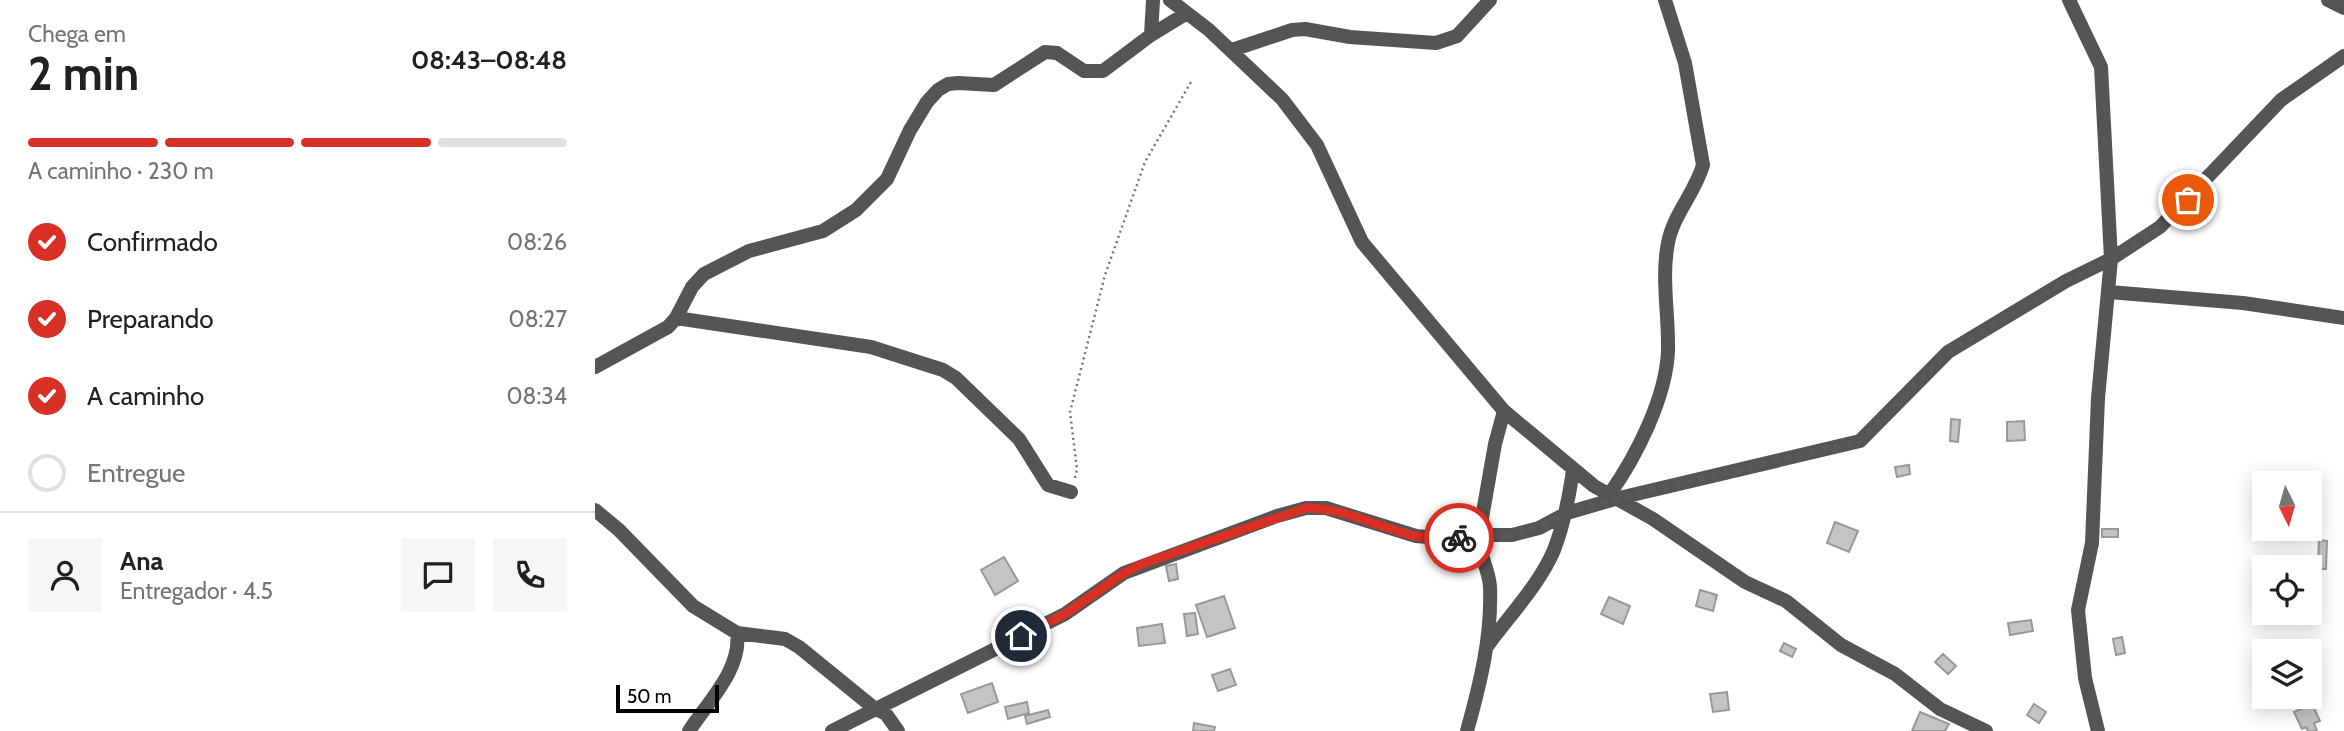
<!DOCTYPE html>
<html lang="pt">
<meta charset="utf-8">
<style>
body{margin:0;font-family:Cabin,sans-serif;background:#f6f6f6;color:#202124;height:100vh;display:flex;flex-direction:column;font-size:26px;white-space:nowrap}
*{box-sizing:border-box;margin:0}
p{font-size:23px;color:#757577}
.icon{flex:none;width:38px;height:38px;fill:none;stroke:currentColor;stroke-width:2;stroke-linecap:round;stroke-linejoin:round}
.map{position:relative;flex:1;overflow:hidden}
.sheet{display:flex;flex-direction:column;background:#fff;width:595px}
.sheet>*{flex:none}
.needle{width:46px;rotate:175deg}
.fabs{position:absolute;left:1657px;top:471px;display:grid;gap:14px}
.fabs a{display:grid;place-items:center;width:70px;height:70px;border-radius:0px;background:#fff;box-shadow:0 4px 18px #0003;font-size:35px}
.scale{position:absolute;left:21px;bottom:18px;width:103px;box-sizing:border-box;padding-left:7px;border:4px solid #000;border-top:0;font-size:19px;line-height:24px;white-space:nowrap;color:#000;-webkit-text-stroke:5px #fff;paint-order:stroke}
.pin{position:absolute;display:grid;place-items:center;width:60px;height:60px;color:#fff;margin:-30px;border:4px solid #fff;border-radius:50%;box-shadow:0 2px 7px #0007}
.courier{position:absolute;display:grid;place-items:center;width:70px;height:70px;margin:-35px;border:5px solid #d93025;border-radius:50%;background:#fff;color:#222;box-shadow:0 2px 9px #0007}
.summary em{font-style:normal;font-weight:700}
.summary div{display:flex;flex-direction:column-reverse}
.summary{display:flex;align-items:center;justify-content:space-between;height:119px;padding:0 28px}
h1{font-size:46px;font-weight:700;line-height:52px}
.bar{display:grid;grid-template-columns:repeat(4,1fr);gap:10px 7px;align-content:center;height:84px;padding:0 28px}
.bar i{height:9px;border-radius:5px;background:#e0e0e0}
.bar .current{background:#d93025}
.bar p{grid-column:span 4}
.line{display:flex;align-items:center;gap:18px;padding:0 28px;border-top:2px solid #e0e0e0}
.line div{flex:1}
.round{display:grid;place-items:center;flex:none;width:74px;height:74px;border-radius:0px;background:#f6f6f6}
ol{padding:0 28px;list-style:none}
li{display:flex;align-items:center;gap:21px;height:77px}
li p{margin-inline-start:auto}
li .icon{padding:7px;border-radius:50%;background:#d93025;color:#fff;stroke-width:4}
li:last-child{color:#757577}
li i{width:38px;height:38px;border:4px solid #e0e0e0;border-radius:50%}
main{display:flex;flex:1;min-height:0}
.map>svg:first-child{display:block}
.building{fill:#c4c4c4;stroke:#999;stroke-width:2}
.lines{fill:none;stroke-linecap:round;stroke-linejoin:round}
.path{stroke:#777;stroke-width:2.5;stroke-dasharray:2 3.5;stroke-linecap:butt}
.minor{stroke:#555;stroke-width:14}
.done{stroke:#595959;stroke-width:7;stroke-dasharray:0 12.6}
.route{stroke:#d93025;stroke-width:9}
</style>
<main>
<section class="sheet">
<div class="summary"><div><h1>2 min</h1><p>Chega em</p></div><em>08:43–08:48</em></div>
<div class="bar"><i class="current"></i><i class="current"></i><i class="current"></i><i></i><p>A caminho · 230 m</p></div>
<ol>
<li><svg class="icon" aria-label="check" viewBox="0 0 24 24"><path d="M5 12l5 5 9-10"/></svg>Confirmado<p>08:26</p></li>
<li><svg class="icon" aria-label="check" viewBox="0 0 24 24"><path d="M5 12l5 5 9-10"/></svg>Preparando<p>08:27</p></li>
<li><svg class="icon" aria-label="check" viewBox="0 0 24 24"><path d="M5 12l5 5 9-10"/></svg>A caminho<p>08:34</p></li>
<li><i></i>Entregue</li>
</ol>
<div class="line" style="height:126px"><a class="round"><svg class="icon" aria-label="person" viewBox="0 0 24 24"><circle cx="12" cy="8" r="4"/><path d="M4 21q1-7 8-7t8 7"/></svg></a><div><b>Ana</b><p>Entregador · 4.5</p></div><a class="round"><svg class="icon" aria-label="chat" viewBox="0 0 24 24"><path d="M4 5h16v11H9l-5 4z"/></svg></a><a class="round"><svg class="icon" aria-label="phone" viewBox="0 0 24 24"><path d="M5 4h4l2 5-3 2q2 4 5 5l2-3 5 2v4C11 20 4 13 5 4z"/></svg></a></div>
</section>
<div class="map">
<svg width="1749" height="731" viewBox="0 0 1749 731">
<rect width="100%" height="100%" fill="#fff"/>
<path class="building" d="M1356,419L1365,420L1363,442L1355,441Z
M1429,421L1430,440L1412,441V422Z
M1314,465L1315,474L1302,477L1300,467Z
M1240,522L1263,531L1254,552L1232,543Z
M1507,529H1523V537H1507Z
M1724,540L1732,541L1731,569H1719V562H1723Z
M409,557L423,581L400,595L386,570Z
M581,564L583,579L574,581L571,566Z
M1105,590L1122,595L1118,611L1101,606Z
M629,596L640,628L612,637L601,605Z
M1014,597L1035,606L1028,624L1006,614Z
M600,613L603,634L592,636L589,614Z
M1436,620L1438,631L1415,635L1413,623Z
M567,624L570,643L544,646L542,628Z
M1527,637L1530,653L1521,655L1518,639Z
M449,643L451,651L434,654L433,646Z
M1189,643L1201,649L1197,657L1185,651Z
M1348,654L1361,666L1353,674L1340,662Z
M635,669L641,685L623,691L617,675Z
M397,683L403,702L373,713L366,694Z
M1132,692L1134,710L1118,712L1115,694Z
M432,702L434,713L413,719L410,707Z
M1439,704L1451,712L1444,723L1432,715Z
M1717,704L1725,721L1719,723L1722,731H1713L1711,727L1707,729L1699,712Z
M453,710L455,717L432,724L430,716Z
M1325,712L1354,724L1350,731H1317Z
M599,723L620,727L619,731H598Z"/>
<g class="lines">
<path class="path" d="M480,478L482,469L475,412L510,275L550,162L596,82"/>
<path class="minor" d="M575,0L614,30L687,99L722,145L767,242L909,411L999,486L1058,519L1150,582L1191,601L1246,645L1300,674L1345,709L1391,731
M1474,0L1506,67L1516,259L1503,398L1497,543L1483,610L1490,678L1503,731
M1733,0L1749,8
M556,35L558,0
M637,50L697,30L710,29L755,37L841,43L862,36L895,0
M1514,292L1648,303L1749,318
M81,318L276,347L348,370L361,378L424,439L453,485L476,492
M0,367L73,327L81,318L97,287L109,274L154,251L228,231L261,210L292,179L315,130L332,102L343,90L353,84L363,83L399,85L450,52L462,53L489,71H508L556,35L592,13
M1014,495C1041,457 1071,398 1073,351C1074,316 1066,278 1073,243C1078,215 1100,193 1108,165L1090,63L1070,0
M0,510L24,530L98,606L142,633L190,639L204,647L279,708L291,714L303,731
M893,645C915,615 944,585 959,550C969,524 974,498 978,470
M94,731C113,702 147,669 142,633
M237,731L470,614L529,573L682,516L711,508H731L821,536L854,539L884,535H917L944,528L972,513L1020,499L1265,441L1353,352L1471,281L1516,259L1565,227L1686,100L1749,56
M872,731C885,684 897,637 895,587C894,568 883,554 884,535L900,444L909,411"/>
</g>
<g class="lines">
<path class="done" d="M864,538L917,535L944,528L972,513L1020,499L1265,441L1353,352L1471,281L1516,259L1565,227L1593,200"/>
<path class="route" d="M426,636L470,614L529,573L547,564L711,508C763,507 811,547 864,538"/>
</g>
</svg>
<div class="fabs">
<a><svg class="needle" viewBox="-14 -14 28 28"><path d="M0-13l5 13h-10z" fill="#e53935"/><path d="M0 13l5-13h-10z" fill="#757577"/></svg></a>
<a><svg class="icon" aria-label="locate" viewBox="0 0 24 24"><circle cx="12" cy="12" r="6"/><path d="M12 2v4M12 18v4M2 12h4M18 12h4"/></svg></a>
<a><svg class="icon" aria-label="layers" viewBox="0 0 24 24"><path d="M12 4l9 5-9 5-9-5zM3 14l9 5 9-5"/></svg></a>
</div>
<div class="scale">50 m</div>
<div class="pin" style="left:1593px;top:200px;background:#ea580c"><svg class="icon" aria-label="bag" viewBox="0 0 24 24"><path d="M5 8h14l-1 12H6zM9 8a3 3 0 0 1 6 0"/></svg></div>
<div class="pin" style="left:426px;top:636px;background:#1f2937"><svg class="icon" aria-label="home" viewBox="0 0 24 24"><path d="M3 11l9-7 9 7M6 9v11h12V9"/></svg></div>
<div class="courier" style="left:864px;top:538px"><svg class="icon" aria-label="bike" viewBox="0 0 24 24"><circle cx="6" cy="16" r="4"/><circle cx="18" cy="16" r="4"/><path d="M6 16l4-8h5l3 8M10 8l3 8H6M13 5h3"/></svg></div>
</div>
</main>
